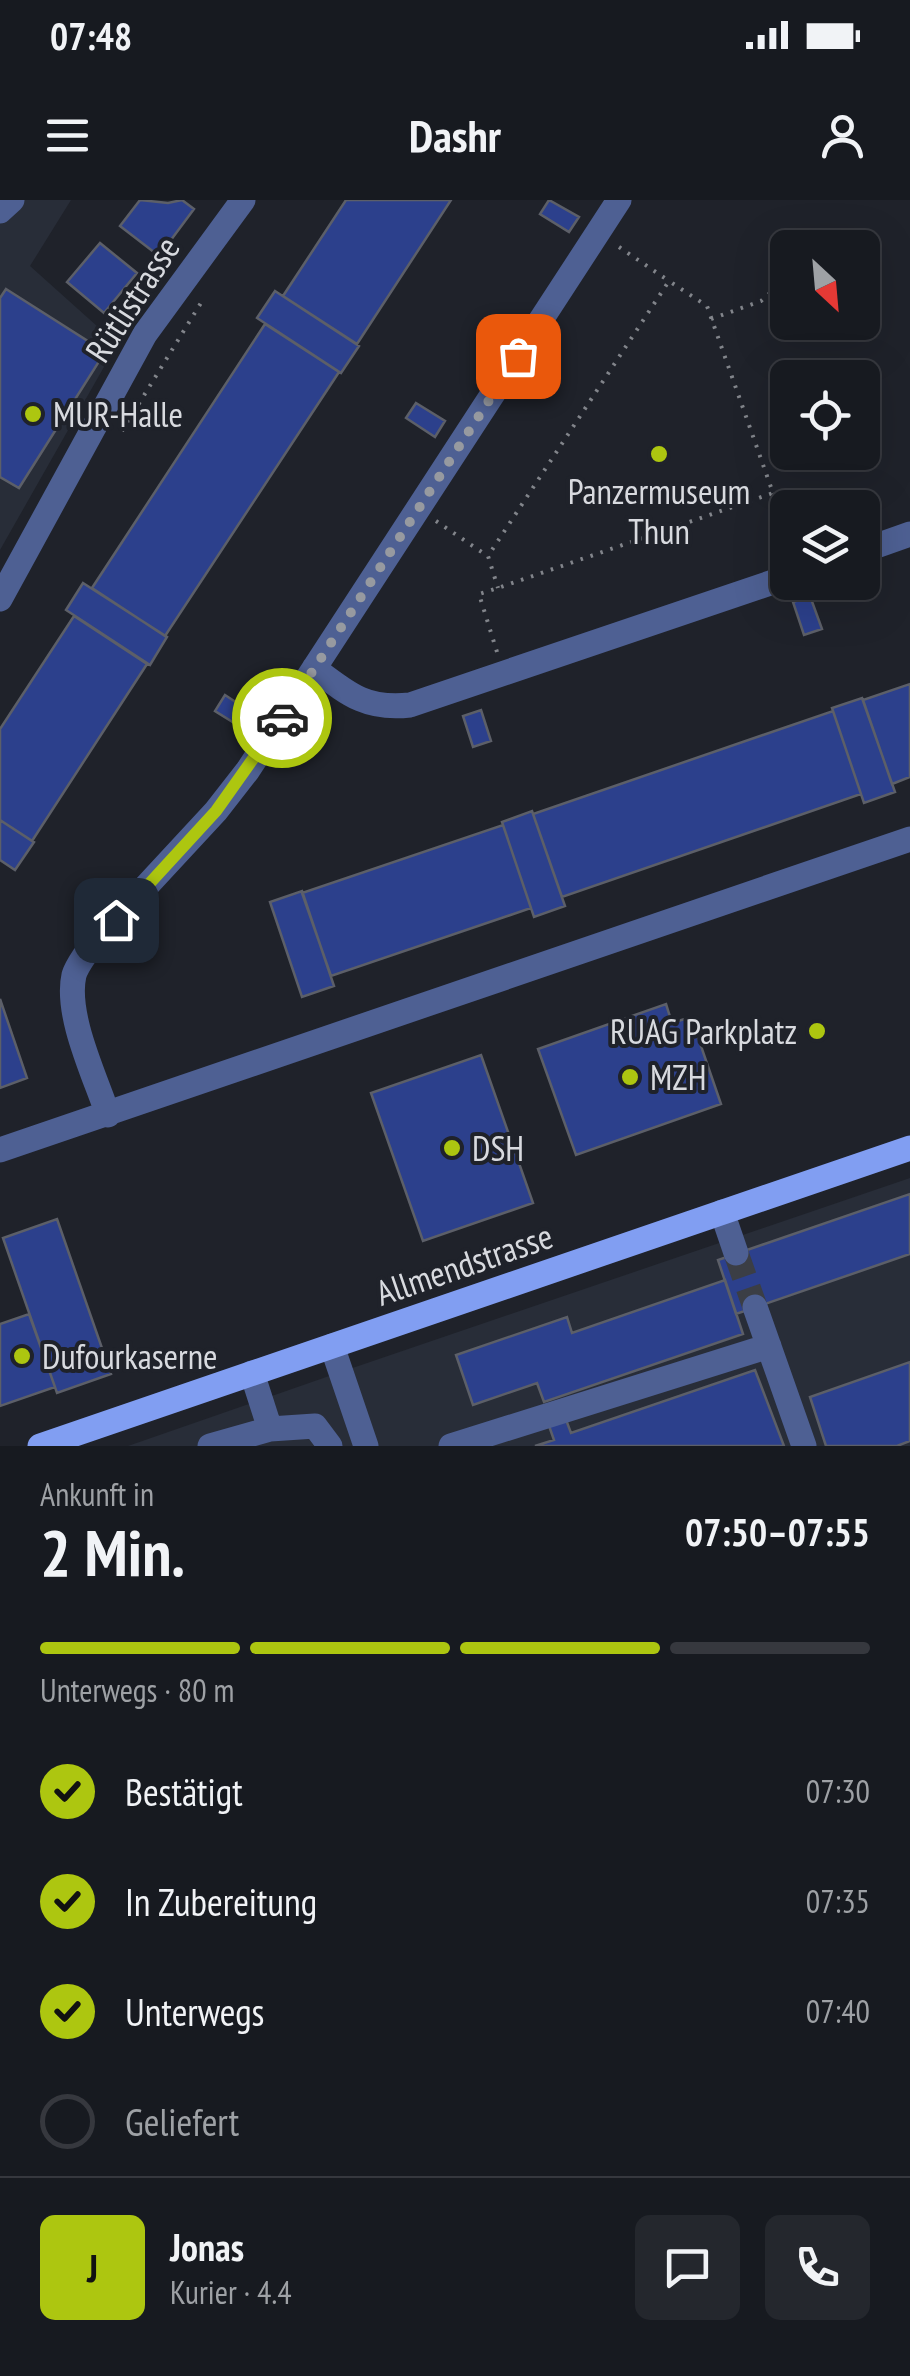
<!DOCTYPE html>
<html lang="de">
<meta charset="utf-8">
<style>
body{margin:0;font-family:"PT Sans Narrow",sans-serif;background:#24272d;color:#f1f3f6;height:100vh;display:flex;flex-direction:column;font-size:38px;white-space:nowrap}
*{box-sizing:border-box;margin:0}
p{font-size:32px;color:#9ea1a5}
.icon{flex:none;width:55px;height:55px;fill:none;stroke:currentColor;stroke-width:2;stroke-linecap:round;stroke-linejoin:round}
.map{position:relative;height:1246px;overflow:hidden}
.panel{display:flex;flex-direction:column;background:#171a20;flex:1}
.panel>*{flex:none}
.needle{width:65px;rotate:154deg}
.fabs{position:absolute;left:770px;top:30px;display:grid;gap:20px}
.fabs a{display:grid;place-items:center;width:110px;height:110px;border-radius:15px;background:#171a20;box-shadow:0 10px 40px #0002,0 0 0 2px #36383e;font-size:50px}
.pin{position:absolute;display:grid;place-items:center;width:85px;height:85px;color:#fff;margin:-42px;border-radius:20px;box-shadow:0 5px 15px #0006}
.courier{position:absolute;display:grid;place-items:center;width:100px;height:100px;margin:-50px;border:8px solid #adc610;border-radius:50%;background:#fff;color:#222;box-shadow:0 2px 12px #0007}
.summary em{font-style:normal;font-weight:700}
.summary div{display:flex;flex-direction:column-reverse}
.summary{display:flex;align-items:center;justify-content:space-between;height:170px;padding:0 40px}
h1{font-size:65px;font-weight:700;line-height:75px}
.bar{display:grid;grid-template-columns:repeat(4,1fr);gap:15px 10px;align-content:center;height:120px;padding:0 40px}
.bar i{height:12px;border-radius:8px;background:#36383e}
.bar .active{background:#adc610}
.bar p{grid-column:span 4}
.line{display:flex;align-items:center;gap:25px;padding:0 40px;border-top:2px solid #36383e}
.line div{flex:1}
.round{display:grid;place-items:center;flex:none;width:105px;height:105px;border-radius:15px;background:#24272d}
ol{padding:0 40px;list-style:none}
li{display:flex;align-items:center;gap:30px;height:110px}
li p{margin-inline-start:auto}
li .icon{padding:10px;border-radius:50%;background:#adc610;color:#111;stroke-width:4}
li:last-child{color:#9ea1a5}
li i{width:55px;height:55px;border:5px solid #36383e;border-radius:50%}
.status{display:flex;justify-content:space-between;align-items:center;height:70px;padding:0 50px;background:#171a20;direction:ltr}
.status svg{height:28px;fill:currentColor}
header{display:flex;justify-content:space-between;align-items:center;height:130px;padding:0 40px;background:#171a20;font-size:45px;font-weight:700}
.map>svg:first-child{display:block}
.built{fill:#282d38}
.building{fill:#2c408c;stroke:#5c5f68;stroke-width:2.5}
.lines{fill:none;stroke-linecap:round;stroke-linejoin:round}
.minor-tunnel{stroke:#3b3e45;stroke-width:25;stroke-dasharray:25 12;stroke-linecap:butt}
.path{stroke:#82858b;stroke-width:4;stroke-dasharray:2.5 8;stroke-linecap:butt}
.minor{stroke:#4e6093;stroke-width:25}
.major{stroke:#819ef2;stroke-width:25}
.done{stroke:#979aa0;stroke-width:10;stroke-dasharray:0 18}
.route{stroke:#adc610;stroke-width:12}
.poi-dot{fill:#adc610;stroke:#1f222a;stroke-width:4}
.labels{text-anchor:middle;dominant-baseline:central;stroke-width:8;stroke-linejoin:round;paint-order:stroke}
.street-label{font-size:35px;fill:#d8dadf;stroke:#1f222a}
.poi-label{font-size:35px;fill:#d8dadf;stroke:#1f222a;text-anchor:start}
</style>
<div class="status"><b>07:48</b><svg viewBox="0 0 49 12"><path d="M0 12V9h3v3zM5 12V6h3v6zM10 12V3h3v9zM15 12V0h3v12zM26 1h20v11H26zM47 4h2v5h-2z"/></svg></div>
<header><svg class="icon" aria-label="menu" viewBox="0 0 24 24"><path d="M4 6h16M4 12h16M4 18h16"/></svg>Dashr<svg class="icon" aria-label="person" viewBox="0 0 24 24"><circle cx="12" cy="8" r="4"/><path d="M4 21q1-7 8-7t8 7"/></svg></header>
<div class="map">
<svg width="910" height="1246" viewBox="0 0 910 1246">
<rect width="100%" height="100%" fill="#1f222a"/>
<path class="built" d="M0,0H71L30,66L117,144L0,350Z
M910,978V1246H128L332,1175Z"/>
<path class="building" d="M140,0L168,3L182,0L194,9L159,56L120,26Z
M346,0H451L357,144L283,96Z
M549,0L579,17L569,32L540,14Z
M100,43L137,73L104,113L67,82Z
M6,89L105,152L19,288L0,277V98Z
M275,91L359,146L341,173L257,118Z
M265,124L339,172L165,436L92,388Z
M416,203L445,221L435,237L406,218Z
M83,383L167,437L150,465L66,410Z
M810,396L822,429L804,435L793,402Z
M74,416L147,464L32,641L0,620V529Z
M910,484V577L892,584L863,500Z
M225,495L254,514L244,529L215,511Z
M862,498L895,592L864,603L832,508Z
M481,510L491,541L473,547L463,516Z
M833,511L861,594L562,697L533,614Z
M532,611L565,706L534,717L502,622Z
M0,620L34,642L15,670L0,660Z
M503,625L531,708L331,776L302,693Z
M302,691L334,786L302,797L270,702Z
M0,799L27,878L0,888Z
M666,804L672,823L691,817L721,904L576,955L538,849Z
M481,855L533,1003L423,1041L371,893Z
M910,994V1054L736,1114L718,1060Z
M57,1019L111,1174L57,1193L3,1038Z
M725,1080L743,1134L544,1202L537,1183L473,1205L456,1155L567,1117L572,1133Z
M29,1114L55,1187L0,1206V1124Z
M910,1162V1241L897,1246H826L810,1197Z
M755,1170L784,1246H535L554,1240L548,1223L565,1217L571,1233Z"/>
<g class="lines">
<path class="minor-tunnel" d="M736,1053L755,1107"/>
<path class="path" d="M619,47L669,81
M711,119L761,101L788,77
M122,231L204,98
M773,293L788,336
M436,321L486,355
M497,452L479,394L498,388L773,293L707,106L669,81L488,356L498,388"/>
<path class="minor" d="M0,11L12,0
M862,351L910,334
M0,399L145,134L243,0
M314,468C348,494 366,510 410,505L788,377
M108,915C95,876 65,815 74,775C77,765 85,756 90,747L216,611L248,570L619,0
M0,950L910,639
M722,1012L736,1053
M755,1107L804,1246
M332,1146L366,1246
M252,1173L270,1229
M210,1246L270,1229L315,1226L330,1246
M451,1246L769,1146"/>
<path class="major" d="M40,1246L910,948"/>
</g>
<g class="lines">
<path class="done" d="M282,518L518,156"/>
<path class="route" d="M116,720L216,611L282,518"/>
</g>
<g class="poi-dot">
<circle cx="33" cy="214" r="10"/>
<circle cx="659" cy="254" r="10"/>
<circle cx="817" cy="831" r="10"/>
<circle cx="630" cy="877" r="10"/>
<circle cx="452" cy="948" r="10"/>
<circle cx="22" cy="1156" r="10"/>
</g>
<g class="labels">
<g class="street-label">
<text transform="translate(132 99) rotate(-57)">Rütlistrasse</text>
<text transform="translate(464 1064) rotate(-19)">Allmendstrasse</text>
</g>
<g class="poi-label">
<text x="53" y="214">MUR-Halle</text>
<text x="659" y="291" text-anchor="middle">Panzermuseum<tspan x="659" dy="40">Thun</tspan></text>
<text x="797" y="831" text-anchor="end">RUAG Parkplatz</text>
<text x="650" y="877">MZH</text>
<text x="472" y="948">DSH</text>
<text x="42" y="1156">Dufourkaserne</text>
</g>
</g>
</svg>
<div class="fabs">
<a><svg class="needle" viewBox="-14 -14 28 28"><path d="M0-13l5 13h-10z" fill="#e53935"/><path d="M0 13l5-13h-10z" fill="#9ea1a5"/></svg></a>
<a><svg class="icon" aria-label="locate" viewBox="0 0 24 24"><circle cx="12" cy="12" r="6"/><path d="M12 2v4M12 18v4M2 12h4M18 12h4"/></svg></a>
<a><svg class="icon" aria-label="layers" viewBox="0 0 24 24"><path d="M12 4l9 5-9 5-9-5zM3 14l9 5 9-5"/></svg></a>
</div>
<div class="pin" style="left:518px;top:156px;background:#ea580c"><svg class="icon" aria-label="bag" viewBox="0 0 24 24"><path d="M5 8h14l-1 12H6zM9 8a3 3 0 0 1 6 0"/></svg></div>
<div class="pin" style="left:116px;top:720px;background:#1f2937"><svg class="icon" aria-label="home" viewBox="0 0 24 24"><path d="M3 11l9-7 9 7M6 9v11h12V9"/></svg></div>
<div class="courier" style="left:282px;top:518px"><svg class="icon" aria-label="car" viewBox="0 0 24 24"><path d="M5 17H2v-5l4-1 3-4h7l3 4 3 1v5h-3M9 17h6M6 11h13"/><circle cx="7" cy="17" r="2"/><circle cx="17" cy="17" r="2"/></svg></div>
</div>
<section class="panel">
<div class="summary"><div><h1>2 Min.</h1><p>Ankunft in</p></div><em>07:50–07:55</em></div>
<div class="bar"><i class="active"></i><i class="active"></i><i class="active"></i><i></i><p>Unterwegs · 80 m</p></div>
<ol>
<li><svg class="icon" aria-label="check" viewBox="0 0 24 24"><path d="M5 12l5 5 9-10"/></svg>Bestätigt<p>07:30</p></li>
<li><svg class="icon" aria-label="check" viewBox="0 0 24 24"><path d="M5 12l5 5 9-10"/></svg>In Zubereitung<p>07:35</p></li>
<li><svg class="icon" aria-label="check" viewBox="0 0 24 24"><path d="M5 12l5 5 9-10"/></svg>Unterwegs<p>07:40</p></li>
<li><i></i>Geliefert</li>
</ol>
<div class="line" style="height:180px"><b class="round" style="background:#adc610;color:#111">J</b><div><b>Jonas</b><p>Kurier · 4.4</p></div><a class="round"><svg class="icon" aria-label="chat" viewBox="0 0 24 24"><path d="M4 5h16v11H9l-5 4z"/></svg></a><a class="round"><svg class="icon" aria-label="phone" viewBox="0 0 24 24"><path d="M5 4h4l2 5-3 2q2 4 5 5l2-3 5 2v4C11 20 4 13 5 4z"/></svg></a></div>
</section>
